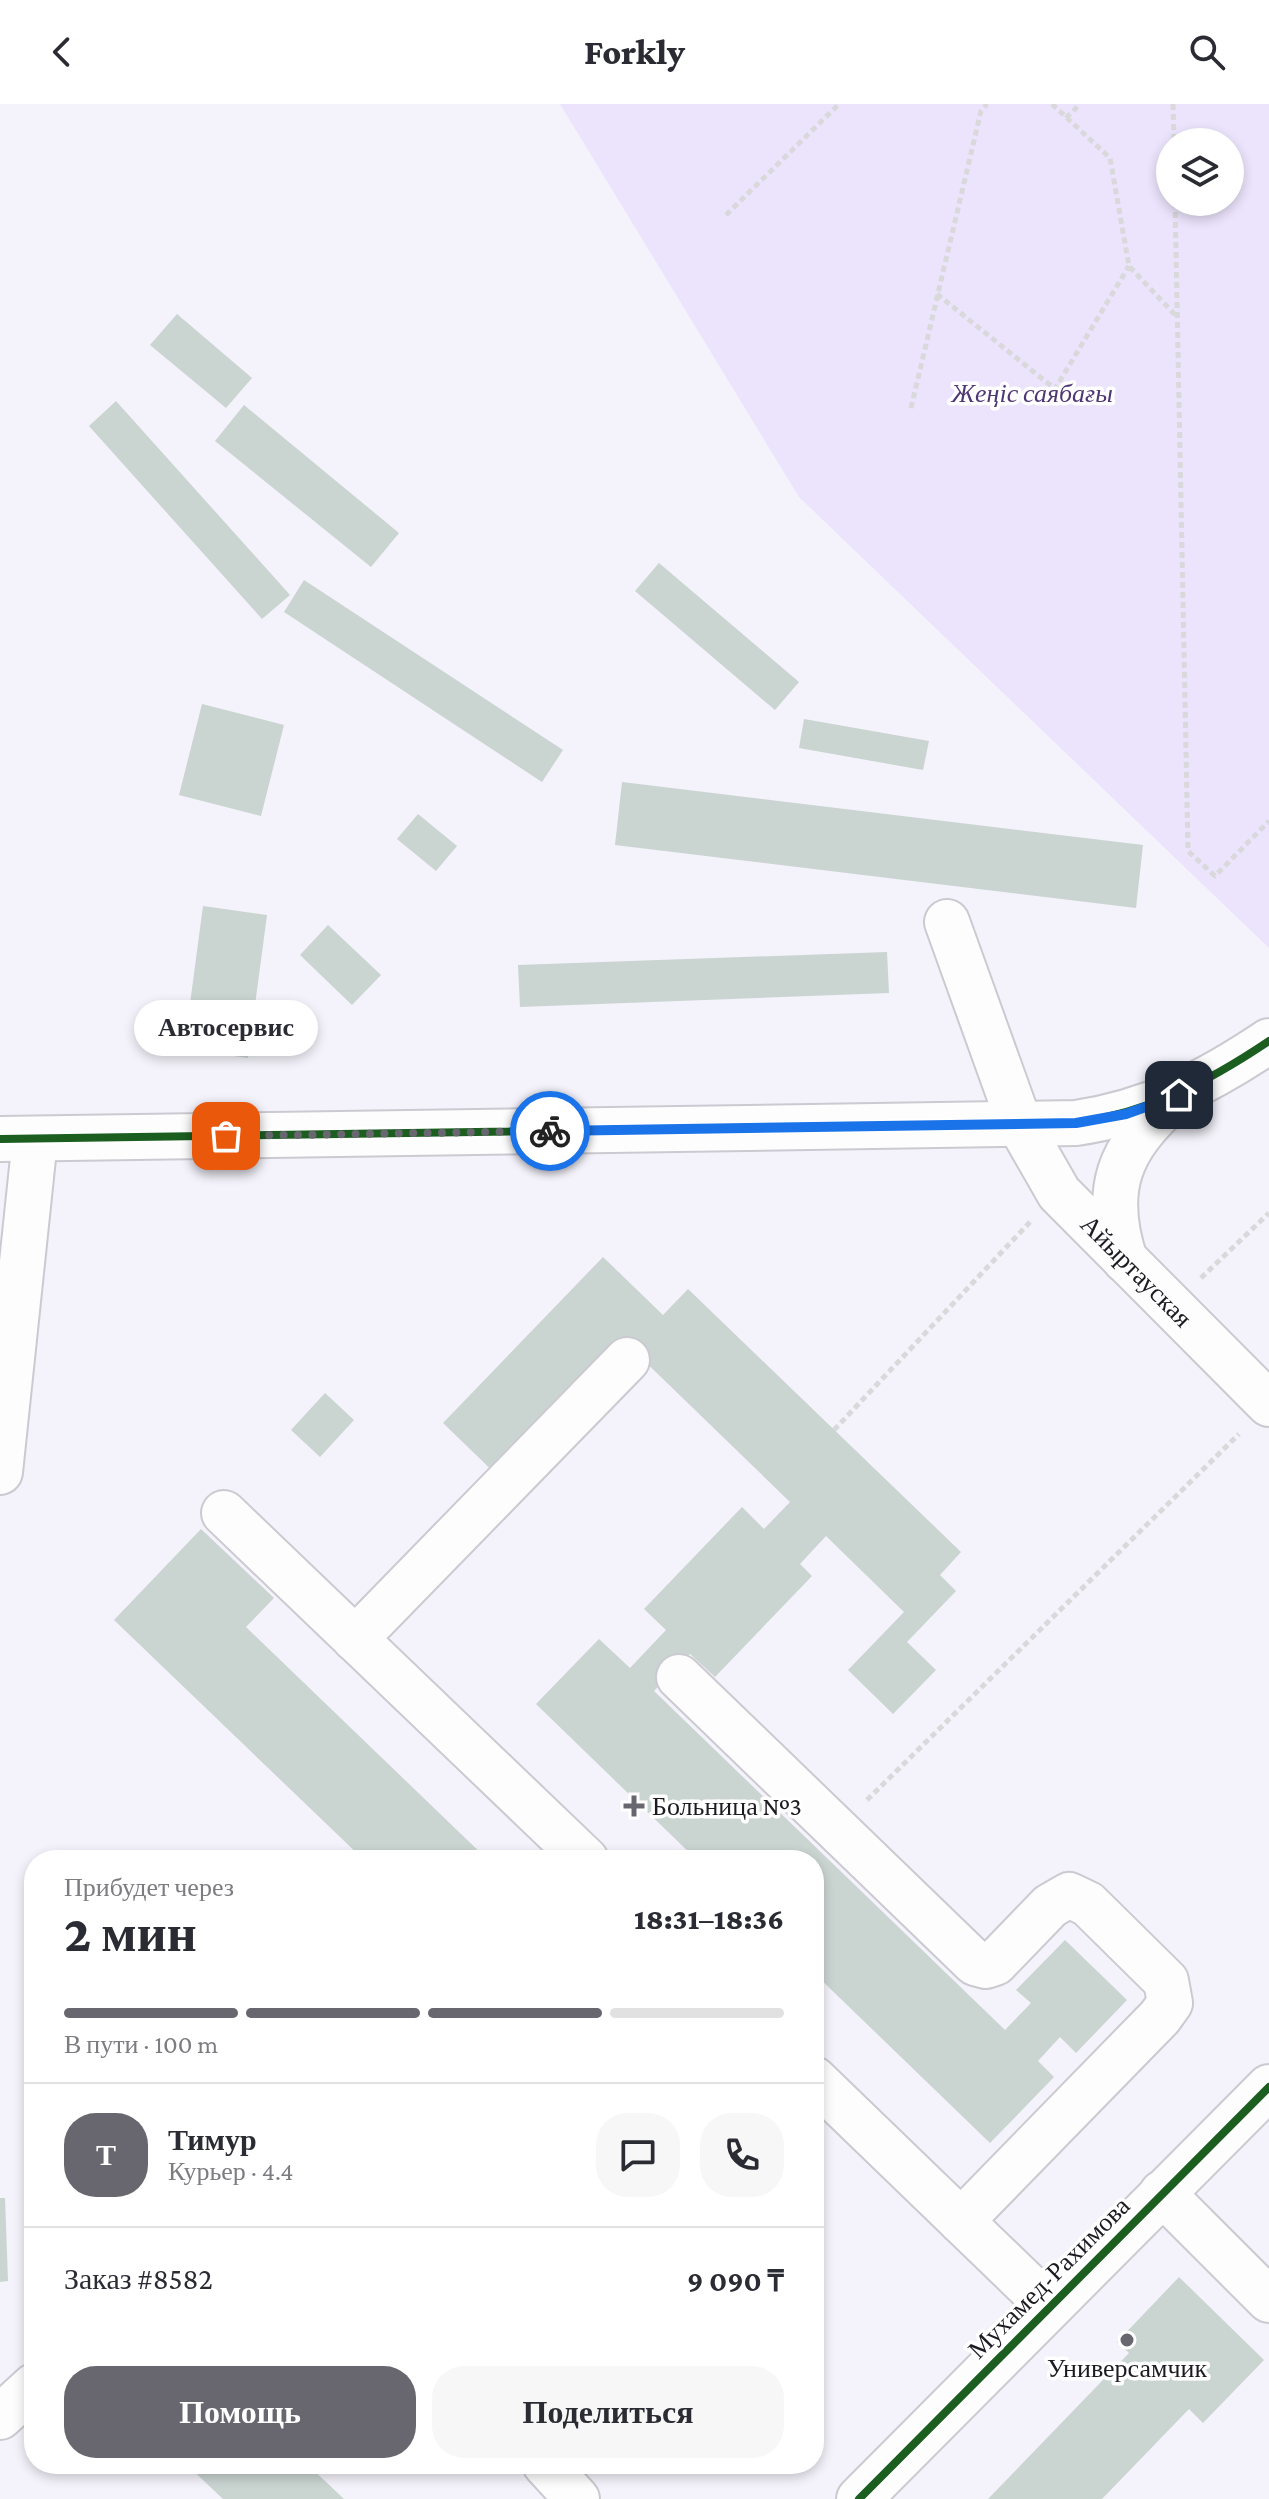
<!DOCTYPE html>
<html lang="ru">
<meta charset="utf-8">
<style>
body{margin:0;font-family:"Crimson Pro",serif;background:#f7f7f7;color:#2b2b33;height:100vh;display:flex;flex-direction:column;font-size:30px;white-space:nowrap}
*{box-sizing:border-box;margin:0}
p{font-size:26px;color:#7c7c81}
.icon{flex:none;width:44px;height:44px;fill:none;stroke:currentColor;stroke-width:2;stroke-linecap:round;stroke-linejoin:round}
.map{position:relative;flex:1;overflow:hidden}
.details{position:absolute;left:24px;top:1746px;width:800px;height:624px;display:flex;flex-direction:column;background:#fff;border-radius:32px;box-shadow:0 4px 12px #0003}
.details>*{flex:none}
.fabs{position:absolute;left:1156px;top:24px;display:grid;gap:16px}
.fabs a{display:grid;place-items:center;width:88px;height:88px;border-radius:50%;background:#fff;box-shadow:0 4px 12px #0003;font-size:40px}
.pin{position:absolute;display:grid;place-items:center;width:68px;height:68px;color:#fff;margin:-34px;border-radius:16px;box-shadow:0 4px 12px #0006}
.courier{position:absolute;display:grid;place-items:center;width:80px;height:80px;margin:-40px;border:6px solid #1a73e8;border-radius:50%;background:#fff;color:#222;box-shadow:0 2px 10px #0007}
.bubble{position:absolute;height:56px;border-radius:28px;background:#fff;box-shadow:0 4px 12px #0003;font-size:26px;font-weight:800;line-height:56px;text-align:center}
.summary em{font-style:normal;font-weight:800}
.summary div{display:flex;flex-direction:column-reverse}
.summary{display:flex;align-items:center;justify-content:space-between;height:136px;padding:0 40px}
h1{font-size:52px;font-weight:800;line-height:60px}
.bar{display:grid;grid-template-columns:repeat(4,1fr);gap:12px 8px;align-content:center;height:96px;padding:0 40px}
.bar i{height:10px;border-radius:6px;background:#e1e1e2}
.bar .on{background:#68666e}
.bar p{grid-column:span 4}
.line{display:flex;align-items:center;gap:20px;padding:0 40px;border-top:2px solid #e1e1e2}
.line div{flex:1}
.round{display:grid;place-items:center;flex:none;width:84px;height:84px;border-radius:32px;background:#f7f7f7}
.button{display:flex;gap:16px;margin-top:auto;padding:16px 40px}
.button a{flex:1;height:92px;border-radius:32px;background:#68666e;color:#fff;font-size:32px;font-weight:800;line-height:92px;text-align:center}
.button a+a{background:#f7f7f7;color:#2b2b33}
header{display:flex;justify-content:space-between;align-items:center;height:104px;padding:0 40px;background:#fff;font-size:36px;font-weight:800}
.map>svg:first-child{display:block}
.green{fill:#ece4fc;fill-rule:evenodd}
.building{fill:#cad4d1}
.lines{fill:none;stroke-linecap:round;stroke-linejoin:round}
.minor-casing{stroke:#cccad1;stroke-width:48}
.path{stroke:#d9d8db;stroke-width:5;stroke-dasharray:6 4;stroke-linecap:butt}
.minor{stroke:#fdfdfe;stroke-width:44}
.cycleway-casing{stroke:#fff;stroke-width:13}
.cycleway{stroke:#1b5e20;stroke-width:8}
.done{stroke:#68666e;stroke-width:8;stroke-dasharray:0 14.4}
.route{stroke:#1a73e8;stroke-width:10}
.poi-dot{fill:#68666e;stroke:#fff;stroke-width:3}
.labels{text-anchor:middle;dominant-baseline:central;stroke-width:7;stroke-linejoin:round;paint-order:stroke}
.park-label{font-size:26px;font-style:italic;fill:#4f3775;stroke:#fff}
.street-label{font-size:26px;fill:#1d1b22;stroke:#fff}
.poi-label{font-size:26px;fill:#1d1b22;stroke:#fff;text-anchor:start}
</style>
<header><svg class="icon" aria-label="back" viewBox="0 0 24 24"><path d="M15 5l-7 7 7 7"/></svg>Forkly<svg class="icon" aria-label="search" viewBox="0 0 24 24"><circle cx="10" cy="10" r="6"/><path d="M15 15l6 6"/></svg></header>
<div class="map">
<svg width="1269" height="2395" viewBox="0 0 1269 2395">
<rect width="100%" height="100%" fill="#f4f2fa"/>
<path class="green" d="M560,0H1269V844L799,393ZM1170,38H1230V98H1170Z"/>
<path class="building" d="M177,210L252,274L226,304L150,241Z
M116,297L290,491L262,515L89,322Z
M244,301L399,429L371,463L215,337Z
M659,459L799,578L775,606L635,487Z
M304,476L563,646L542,678L284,508Z
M202,600L284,621L261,712L179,691Z
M804,615L929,637L923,666L799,644Z
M622,678L1143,741L1136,804L615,741Z
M418,710L457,742L436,767L397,735Z
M203,802L267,811L248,954L184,945Z
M328,821L381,871L352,901L300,851Z
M887,848L889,889L520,903L518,861Z
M603,1153L663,1211L688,1185L961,1448L940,1471L956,1487L907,1538L936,1566L893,1610L848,1566L904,1508L826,1432L800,1460L812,1472L715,1573L690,1550L654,1587L1005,1926L1031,1899L1016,1886L1065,1836L1127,1896L1076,1949L1060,1933L1038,1957L1054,1973L990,2039L814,1869V1756H697L536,1600L599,1535L630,1564L666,1526L644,1505L742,1403L764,1425L790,1398L631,1244L503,1377L443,1319Z
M325,1289L354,1316L320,1353L291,1326Z
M201,1425L274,1494L246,1523L488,1756H364L114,1516Z
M0,2094H5L8,2177L0,2178Z
M1179,2173L1264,2256L1203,2319L1189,2305L1102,2395H988L1129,2249L1117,2238Z
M186,2360H307L344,2395H223Z"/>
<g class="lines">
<defs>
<g id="minor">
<path id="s1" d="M947,818L1020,1021L1059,1089L1269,1300"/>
<path d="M0,1035L1076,1019C1150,1008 1208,978 1269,937"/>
<path d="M1125,1156C1102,1086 1119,1043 1173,996"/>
<path d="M0,1368L35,1035"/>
<path d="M224,1409L586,1756"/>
<path d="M355,1535L627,1256"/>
<path d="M679,1573L975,1859L986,1862L995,1859L1050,1802L1069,1791L1088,1800L1166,1877L1170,1899L1160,1913L961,2117"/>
<path d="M814,1975L1049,2202"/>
<path d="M1162,2089L1269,2196"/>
<path d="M0,2313L34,2282"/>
<path d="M545,2360L577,2395"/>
<path d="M859,2395L1269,1983"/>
</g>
</defs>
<use href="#minor" class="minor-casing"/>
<path class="path" d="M1052,0L1110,54L1129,162L1177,213
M1173,0L1174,38
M1066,14L1080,0
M1175,98L1188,747L1215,772L1269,717
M726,111L839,0
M937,190L1055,285L1129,162
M911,304L981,7L987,0
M1201,1174L1269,1109
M834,1326L1030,1118
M867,1696L1239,1330"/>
<use href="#minor" class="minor"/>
<defs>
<path id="cycleway" d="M0,1035L1076,1019C1150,1008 1208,978 1269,937
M859,2395L1269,1983"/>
</defs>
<use href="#cycleway" class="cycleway-casing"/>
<use href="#cycleway" class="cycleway"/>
</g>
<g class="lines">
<path class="done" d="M226,1032L550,1027"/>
<path class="route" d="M550,1027L1076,1019L1126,1010L1179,991"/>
</g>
<g class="poi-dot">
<path d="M630 1690h8v8h8v8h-8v8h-8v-8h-8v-8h8z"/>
<circle cx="1127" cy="2236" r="8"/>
</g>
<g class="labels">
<g class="park-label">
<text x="1032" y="289">Жеңіс саябағы</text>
</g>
<g class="street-label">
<text stroke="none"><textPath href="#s1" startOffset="404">Айыртауская</textPath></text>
<text transform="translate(1049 2174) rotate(-45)">Мухамед-Рахимова</text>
</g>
<g class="poi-label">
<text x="652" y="1702">Больница №3</text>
<text x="1127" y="2264" text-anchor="middle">Универсамчик</text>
</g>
</g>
</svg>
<div class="fabs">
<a><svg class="icon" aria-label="layers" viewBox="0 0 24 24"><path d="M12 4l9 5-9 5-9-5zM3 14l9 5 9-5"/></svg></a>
</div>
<div class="pin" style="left:226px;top:1032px;background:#ea580c"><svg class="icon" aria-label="bag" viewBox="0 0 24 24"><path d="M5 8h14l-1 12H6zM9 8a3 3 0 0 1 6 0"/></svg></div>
<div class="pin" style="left:1179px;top:991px;background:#1f2937"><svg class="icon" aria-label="home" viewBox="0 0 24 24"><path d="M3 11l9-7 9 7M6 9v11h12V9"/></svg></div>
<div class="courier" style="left:550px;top:1027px"><svg class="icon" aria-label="bike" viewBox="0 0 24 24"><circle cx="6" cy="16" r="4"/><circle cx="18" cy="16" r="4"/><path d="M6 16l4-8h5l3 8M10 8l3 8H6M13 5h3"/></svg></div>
<div class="bubble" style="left:134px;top:896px;width:184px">Автосервис</div>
<section class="details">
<div class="summary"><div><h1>2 мин</h1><p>Прибудет через</p></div><em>18:31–18:36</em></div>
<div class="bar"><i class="on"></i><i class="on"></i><i class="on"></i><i></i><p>В пути · 100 m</p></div>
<div class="line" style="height:144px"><b class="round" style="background:#68666e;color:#fff">Т</b><div><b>Тимур</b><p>Курьер · 4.4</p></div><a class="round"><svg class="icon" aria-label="chat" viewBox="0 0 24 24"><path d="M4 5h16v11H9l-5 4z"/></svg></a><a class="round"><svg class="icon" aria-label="phone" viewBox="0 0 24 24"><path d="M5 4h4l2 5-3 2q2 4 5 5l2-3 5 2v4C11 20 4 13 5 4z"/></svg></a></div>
<div class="line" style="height:104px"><div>Заказ #8582</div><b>9 090 ₸</b></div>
<div class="button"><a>Помощь</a><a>Поделиться</a></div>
</section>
</div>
